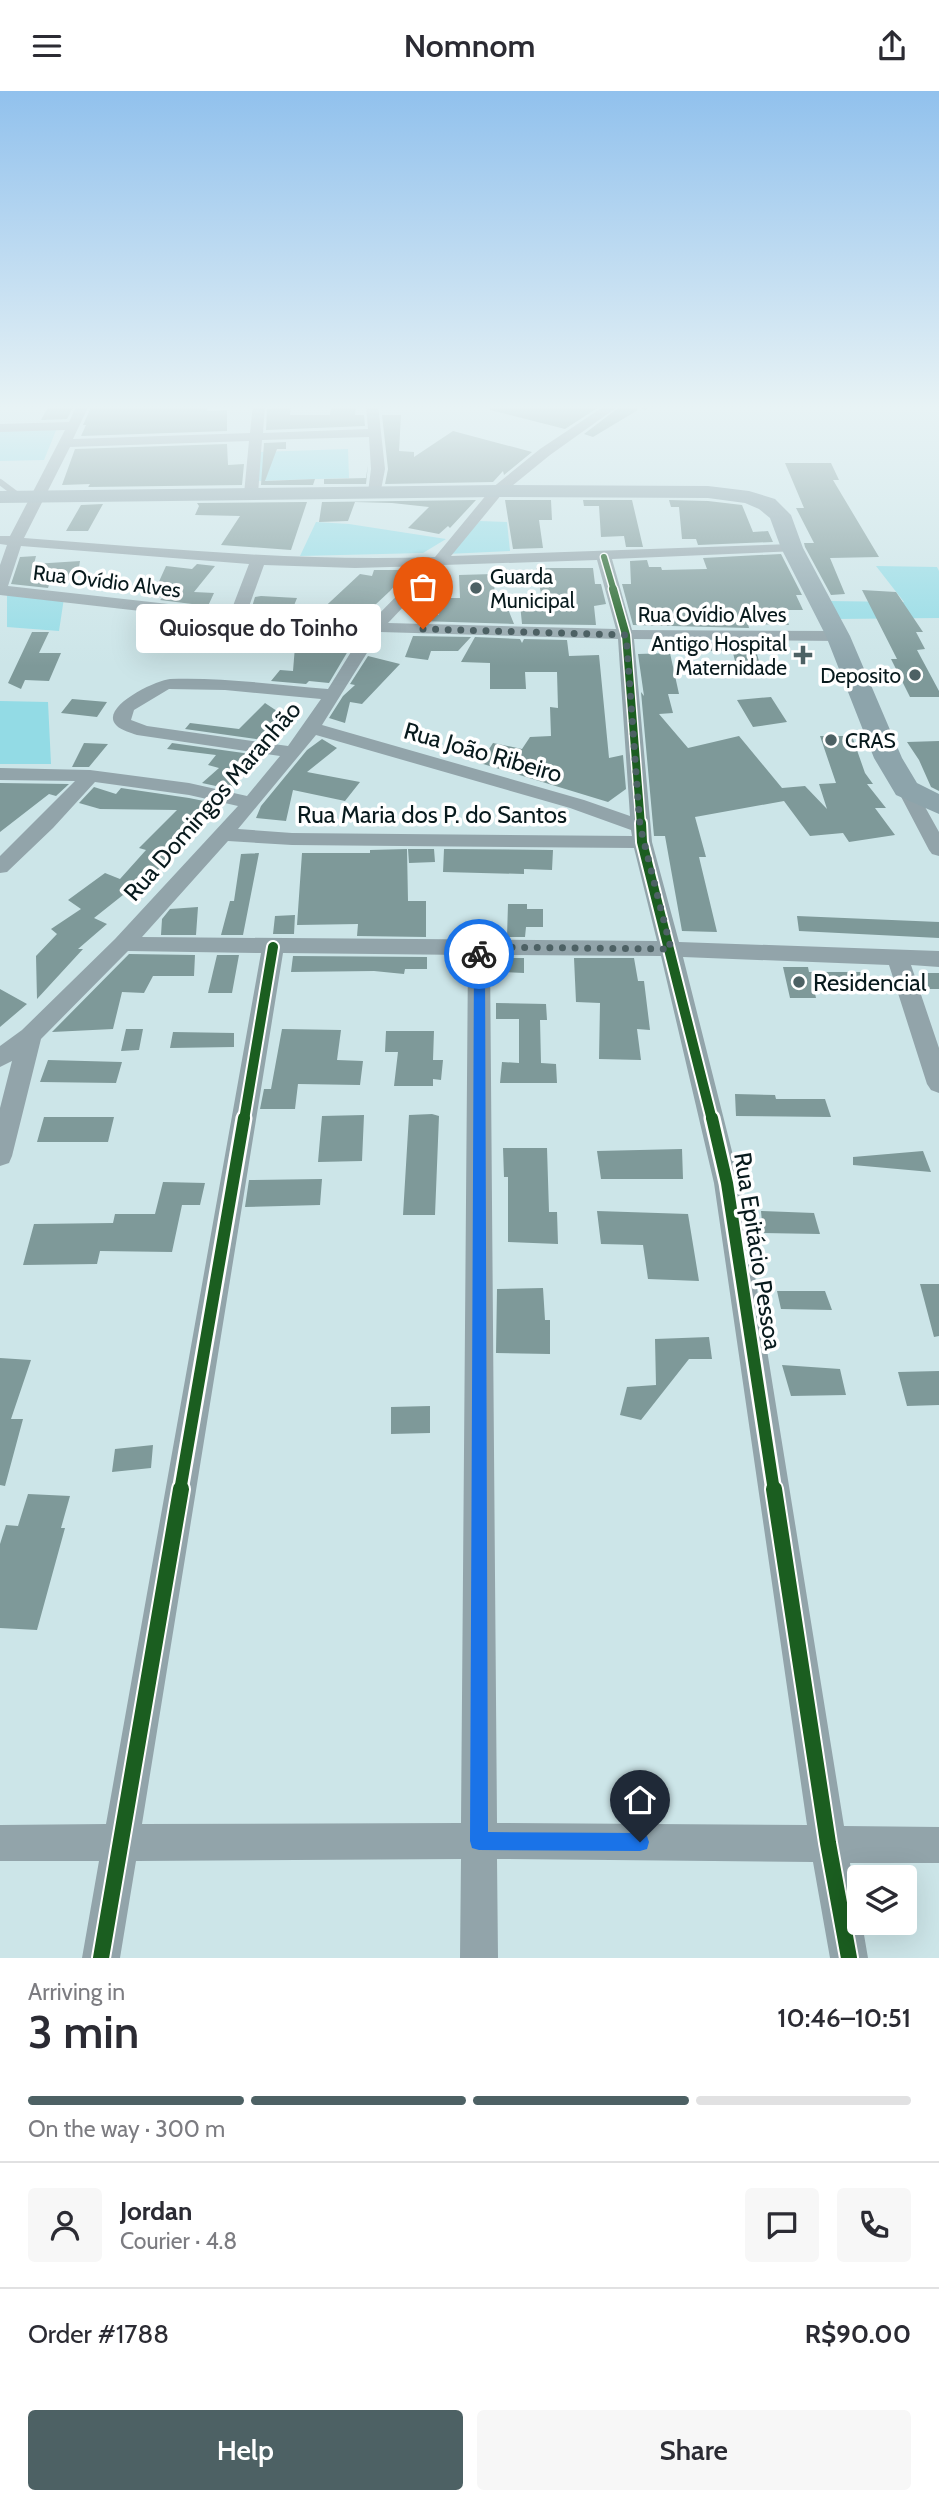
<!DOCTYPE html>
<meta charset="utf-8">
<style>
body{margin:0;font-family:Cabin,sans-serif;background:#f7f7f7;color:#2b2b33;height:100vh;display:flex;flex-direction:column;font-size:26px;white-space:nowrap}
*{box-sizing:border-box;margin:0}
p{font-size:23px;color:#7c7c81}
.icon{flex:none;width:38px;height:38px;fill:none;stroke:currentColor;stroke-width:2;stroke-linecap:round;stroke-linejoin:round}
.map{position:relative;height:1867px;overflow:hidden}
.drawer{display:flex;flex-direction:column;background:#fff;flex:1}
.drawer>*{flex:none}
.controls{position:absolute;left:847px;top:1774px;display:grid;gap:14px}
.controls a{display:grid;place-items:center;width:70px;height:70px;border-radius:7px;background:#fff;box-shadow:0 7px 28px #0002;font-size:35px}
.pin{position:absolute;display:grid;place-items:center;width:60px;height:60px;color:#fff;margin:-72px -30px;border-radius:50% 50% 50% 0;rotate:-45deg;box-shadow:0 0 7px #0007}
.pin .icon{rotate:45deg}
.courier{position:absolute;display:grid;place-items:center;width:70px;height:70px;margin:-35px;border:5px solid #1a73e8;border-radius:50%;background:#fff;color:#222;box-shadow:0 2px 9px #0007}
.bubble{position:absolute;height:49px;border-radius:7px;background:#fff;box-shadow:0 7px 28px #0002;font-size:23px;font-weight:600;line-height:49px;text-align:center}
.head em{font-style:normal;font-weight:600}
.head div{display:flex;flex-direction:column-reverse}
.head{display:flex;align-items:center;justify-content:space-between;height:119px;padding:0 28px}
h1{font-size:46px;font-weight:600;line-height:52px}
.bar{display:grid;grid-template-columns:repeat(4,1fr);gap:10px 7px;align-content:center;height:84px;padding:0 28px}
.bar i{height:9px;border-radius:5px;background:#e1e1e2}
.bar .on{background:#4d6164}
.bar p{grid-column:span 4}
.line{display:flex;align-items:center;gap:18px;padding:0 28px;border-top:2px solid #e1e1e2}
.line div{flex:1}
.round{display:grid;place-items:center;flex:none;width:74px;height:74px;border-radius:7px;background:#f7f7f7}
.primary-button{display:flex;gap:14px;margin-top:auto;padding:14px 28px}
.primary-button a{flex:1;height:80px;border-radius:7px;background:#4d6164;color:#fff;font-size:28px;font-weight:600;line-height:80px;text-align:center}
.primary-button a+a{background:#f7f7f7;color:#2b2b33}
header{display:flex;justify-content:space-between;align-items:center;height:91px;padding:0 28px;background:#fff;font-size:32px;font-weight:600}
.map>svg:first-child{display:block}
.green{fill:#93dbe5}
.building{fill:#7e9999}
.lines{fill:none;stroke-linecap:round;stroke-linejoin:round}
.service{stroke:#92a4aa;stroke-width:6}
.minor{fill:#92a4aa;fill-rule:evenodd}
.primary{fill:#8da4ab;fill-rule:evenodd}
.cycleway-far4-casing{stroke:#fff;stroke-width:9}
.cycleway-far3-casing{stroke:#fff;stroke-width:11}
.cycleway-far2-casing{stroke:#fff;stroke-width:14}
.cycleway-far1-casing{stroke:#fff;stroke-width:17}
.cycleway-casing{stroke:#fff;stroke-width:20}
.cycleway-far4{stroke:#1b5e20;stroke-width:6}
.cycleway-far3{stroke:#1b5e20;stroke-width:8}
.cycleway-far2{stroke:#1b5e20;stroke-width:10}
.cycleway-far1{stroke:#1b5e20;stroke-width:12}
.cycleway{stroke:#1b5e20;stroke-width:16}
.route{fill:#1a73e8}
.done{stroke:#4d6164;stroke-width:7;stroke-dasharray:0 12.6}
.poi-dot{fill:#4d6164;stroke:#fff;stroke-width:2.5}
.labels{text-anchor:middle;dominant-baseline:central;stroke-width:7;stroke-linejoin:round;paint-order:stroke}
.far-poi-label{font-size:21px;fill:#081a1d;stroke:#fff;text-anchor:start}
.far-street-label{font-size:21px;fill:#081a1d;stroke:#fff}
.street-label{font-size:24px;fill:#081a1d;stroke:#fff}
.poi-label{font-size:24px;fill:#081a1d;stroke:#fff;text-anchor:start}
</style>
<header><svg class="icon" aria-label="menu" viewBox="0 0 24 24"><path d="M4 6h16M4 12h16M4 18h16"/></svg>Nomnom<svg class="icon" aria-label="share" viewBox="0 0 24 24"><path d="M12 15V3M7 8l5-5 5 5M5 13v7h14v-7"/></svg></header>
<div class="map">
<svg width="939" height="1867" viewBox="0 0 939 1867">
<rect width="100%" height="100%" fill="#cce5e8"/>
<path class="green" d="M57,337L44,369L0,370V338Z
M348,358L349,387L255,390L258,361Z
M480,430L507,431L510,460L447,463Z
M316,431L349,433L446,448L423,462L300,465Z
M876,475L937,476L939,480V527L835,528L827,510L904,511Z
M7,501L64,507L59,540L7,536Z
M0,610L48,611L51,673H0Z"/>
<path class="building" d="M49,314H74L67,328L41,329Z
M92,314H208L207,320L227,319V340L81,345L86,334H83Z
M272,314H291L290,324H330L331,316H356L355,324H364L365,335L266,339L267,318H271Z
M490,314H602L565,338L490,319Z
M622,314H632L638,319L593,346L584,343Z
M382,324H401L399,360L414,361V366L453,340L532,361L504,384L503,380L493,391L385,393L388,378Z
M286,351V358H277L265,390L315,388L313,394H261L264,352Z
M227,353L228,374L244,373L242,394L88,396L90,393L62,394L75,358Z
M785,372H831L839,389H833L879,466L830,467L845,503L831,504L805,456L804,452H814L796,417H804Z
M368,374L366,393H324V388L366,387Z
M476,409L450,437L448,435L439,443L408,437L429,416L392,412L355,411L348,430L319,431L322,411Z
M505,409H551L552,429H539L543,457L513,458Z
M583,409H632L643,456H626L624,445L601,446L599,415H584Z
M669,409L708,410L742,414L753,441L768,440L773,451L698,454L696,448H682L679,416H671Z
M307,411L291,459L221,454L240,425L195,424L199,415L197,412Z
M103,413L88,440H66L81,414Z
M781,463L802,504H796L803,519H783L789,534L748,533L749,537L633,534L622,493H631L630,470L647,469L649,476H661L662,479L707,478L703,467Z
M36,465L34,473L80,470L77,489L50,491L48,497L11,493L20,466Z
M197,473L215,475L194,501L214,502L208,515L160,509L163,506H152L166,475L192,478Z
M536,477H593L595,493H601L606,513L594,515L596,534L522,533L520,513H543Z
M374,479H408L390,500L360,528L316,524L360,483L372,485Z
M493,483L496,513H506L514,533L419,530L424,516L439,524L440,507H460L459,484Z
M862,499L896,501L923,541H916L925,558L917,559L939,600V606H910L891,568H897Z
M261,505L297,507L291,522L251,519L255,506Z
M150,524L237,534L285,537L280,547H265L262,562H243L245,555H199L202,543L142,534Z
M301,538L349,542L336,557L348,560L329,592L309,590L306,593L271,590L280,579L293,580L296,543Z
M32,541H49L39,562H61L49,590L25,589L21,598L8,592Z
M413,545L471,546L458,560H431L428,569L405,566Z
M475,546L520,548L522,552L524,548L567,549L569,565L599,564L609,667L623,664L626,698L608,711L480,672L493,652L522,658L530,646L551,645L550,616L558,617L557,581H525L526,598H490V572L461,571Z
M695,551L754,552L760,574H736L733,562L726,560H695Z
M670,562L679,603H668L673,622L659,623L688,657L739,645L782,697L805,695L827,718L819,693L836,692L820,645H852L865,682L873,693H867L886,717H875L895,744L849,751L843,742L810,745L784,710L695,726L706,766H699L717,841L682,840L665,745H654L641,601L644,605L638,563Z
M368,565L400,573L362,613L350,611L345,632L329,627L343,605L355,594L350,593Z
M771,606L787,631L753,636L737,609Z
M72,608L107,611L97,626L61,622Z
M265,612L280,622L289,624L270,650L185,638L190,632L239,638Z
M322,648L337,657L307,681L360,691L345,710L293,699L286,730L256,727L261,715L307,659Z
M939,650V700L931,696L919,669L907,651Z
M84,652L108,653L89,676H72Z
M172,652L258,664L235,696L229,694L225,697L202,692L219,677L208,674L216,664L167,658Z
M0,692L69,693L56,705L49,703L0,741Z
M94,696L116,703L121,697L189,707L219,713V720L205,719L190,740L194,741L182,757L172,768L169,767L146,794L128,806L123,804L94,827L107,833L78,858H83L37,908L36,865L57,843L51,838L81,818L68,809L105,782L120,788L146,759L139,757L177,719L100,718L79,712Z
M407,758L408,810H426V846L357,845L358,833L297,834L302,762H370V759Z
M408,758H434L435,771L409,772Z
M444,758L553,759L552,779L524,778V783L443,781Z
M259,762L243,844H221L230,810H234L241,763Z
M508,813H527V818H543V836H526L525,846H507Z
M198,816L196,844H161L162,828L170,818Z
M295,824L294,843H273L275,825Z
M797,825L939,831V847L799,840Z
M129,863L195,864L194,885H153L144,902L122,901L113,938L52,941Z
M217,864H239L232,902H208Z
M293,865L427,866V878H405L404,883L374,880L291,881Z
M506,867H524V882L505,881Z
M574,867H634L638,890H644L650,939L637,938L641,969L599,968L600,912L576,911Z
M783,876H808L809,881H862L867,898H814L816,907H790Z
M920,882H939V898H925Z
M0,898L27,913L0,936Z
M496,912L546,913L547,929H540L541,972L556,973L557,992H500L502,971L519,972V928H496Z
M126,938H143L139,959L121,960Z
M282,938L341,939L337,969L363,970L360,994L298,993L295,1018H260L264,998H271Z
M386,940H434L433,969H443L441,989L433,988V995H394L398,961H385Z
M173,941L234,942V956L170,957Z
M48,969L122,971L116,992L40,991Z
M735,1003L775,1004L776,1008H825L831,1026L736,1025Z
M432,1023L439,1025L435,1124H403L409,1024Z
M364,1024L362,1070L318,1071L322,1025Z
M44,1026H114L108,1051H37Z
M503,1057H547L549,1121H557L558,1153L508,1151V1086H504Z
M682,1058L683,1088H601L597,1060Z
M923,1060L931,1081L853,1074V1066Z
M322,1088L320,1114L245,1116L249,1089Z
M163,1091L205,1092L200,1114H182L172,1161L100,1160L97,1173L23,1174L34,1133L113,1132L115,1123H155Z
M597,1120L688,1123L699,1190L648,1188L643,1154L601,1153Z
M761,1120L814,1122L820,1143L763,1142Z
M920,1193H939V1245L934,1246Z
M543,1197L545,1229H550V1263L496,1262L497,1198Z
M777,1200H825L832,1219L781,1218Z
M709,1246L712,1268H689L641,1329L620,1324L627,1296L656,1294L655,1248Z
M0,1267L31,1269L11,1328H23L5,1395L0,1394Z
M782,1274L840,1278L846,1304L791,1305Z
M939,1280V1314L907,1315L898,1281Z
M430,1315V1342L391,1343V1316Z
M153,1354L151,1377L112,1381L115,1358Z
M28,1403L70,1405L61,1437H65L37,1539L0,1537V1453L6,1434L18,1435Z"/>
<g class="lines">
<path class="service" d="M0,391L20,406"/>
<path class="minor" d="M77,314H89L73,348L250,342L253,314H265L263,342L368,338L366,314H378L385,378L380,404L375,405L368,401L371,378L369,346L262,349L258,403L251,407L244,403L249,350L70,356L24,447C161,457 297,471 435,466L492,397L540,358L606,314H620L550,364L502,403L451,465L792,453L797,454L799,457L797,460L612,468L632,539L838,540L846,545L838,550L634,548L652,751L679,851L939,860V876L911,874L939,957V1002L931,999L927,993L889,874L683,866L740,1092L844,1735L939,1736V1772H850L859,1832H862L868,1867H830L813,1771L497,1768L498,1867H460L461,1768L136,1770L120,1867H82L99,1770H0V1734L106,1733L261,862L128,860L41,948L12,1065L9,1072L0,1075V1017L12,970L0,976V955L22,939L115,848L238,715L189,704L95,691L53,737L7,781L0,782V765L75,690L0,689V677L90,679L189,692L247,705L280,665L137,644C131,642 121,639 117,635C97,617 156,589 170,588C222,586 276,594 328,598L364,540L237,531L0,504V474L7,454L0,453V445H10L65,339L0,341V333L69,331ZM21,455L249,473L231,520L8,495ZM597,469L616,538L388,532L443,474ZM264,474L355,477L426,475L371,531L247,521ZM380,541L618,548L630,725L584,709L322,634ZM169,598L225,599L321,608L288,655L147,635L131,629L134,619ZM316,644L570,717L631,739L632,745L292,742L238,738ZM228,750L292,754L634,757L657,850L142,846ZM283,862L468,864L461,1732L142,1733ZM490,864L661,865L714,1092L807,1734L497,1732Z
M634,314H650L651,315L645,319Z
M906,692L915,698L939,741V765L932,763L929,759L897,698Z"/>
<path class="primary" d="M497,394L708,395L749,400L775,408L791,424L803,457L850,545L902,667L917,692L939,703V723L896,704L874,667L826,545L781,457L770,427L759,418L745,412L708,407L497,406L0,412V400Z"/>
<defs>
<path id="cycleway-far4" d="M604,466L614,500"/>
<path id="cycleway-far3" d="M613,498L626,544L641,734"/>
<path id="cycleway-far2" d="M641,732L642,751L712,1029
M244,1029L273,856"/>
<path id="cycleway-far1" d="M712,1027L727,1092L774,1400
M180,1400L244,1027"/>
<path id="cycleway" d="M774,1398L828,1752L849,1867
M101,1867L181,1398"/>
</defs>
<use href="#cycleway-far4" class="cycleway-far4-casing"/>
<use href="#cycleway-far3" class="cycleway-far3-casing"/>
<use href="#cycleway-far2" class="cycleway-far2-casing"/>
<use href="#cycleway-far1" class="cycleway-far1-casing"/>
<use href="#cycleway" class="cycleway-casing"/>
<use href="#cycleway-far4" class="cycleway-far4"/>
<use href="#cycleway-far3" class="cycleway-far3"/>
<use href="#cycleway-far2" class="cycleway-far2"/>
<use href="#cycleway-far1" class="cycleway-far1"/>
<use href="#cycleway" class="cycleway"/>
</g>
<linearGradient id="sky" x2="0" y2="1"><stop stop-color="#91c1ed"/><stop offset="0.55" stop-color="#e8f3f5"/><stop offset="1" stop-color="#e8f3f5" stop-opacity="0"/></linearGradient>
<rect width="939" height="575" fill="url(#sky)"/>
<path class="route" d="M479,859L485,863L488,1741L640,1742L647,1745L649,1751L647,1758L640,1760L479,1759L472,1757L470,1750L474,863Z"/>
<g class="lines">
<path class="done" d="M423,538L626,544L640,735L671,858L479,856V863"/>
</g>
<g class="poi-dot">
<circle cx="476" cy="497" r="7"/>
<path d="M799.5 553.5h7v7h7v7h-7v7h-7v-7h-7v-7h7z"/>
<circle cx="915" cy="584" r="7"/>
<circle cx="831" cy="649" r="7"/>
<circle cx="799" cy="891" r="7"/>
</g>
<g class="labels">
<g class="far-poi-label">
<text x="490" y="485">Guarda<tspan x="490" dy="24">Municipal</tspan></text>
<text x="787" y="552" text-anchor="end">Antigo Hospital<tspan x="787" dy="24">Maternidade</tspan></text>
<text x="901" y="584" text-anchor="end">Deposito</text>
<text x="845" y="649">CRAS</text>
</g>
<g class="far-street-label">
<text transform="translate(107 490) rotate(7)">Rua Ovídio Alves</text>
<text x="712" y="523">Rua Ovídio Alves</text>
</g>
<g class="street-label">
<text transform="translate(483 661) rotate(16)">Rua João Ribeiro</text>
<text transform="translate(212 710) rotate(-49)">Rua Domingos Maranhão</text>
<text x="432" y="723">Rua Maria dos P. do Santos</text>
<text transform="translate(758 1160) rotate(81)">Rua Epitácio Pessoa</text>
</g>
<g class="poi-label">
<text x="813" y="891">Residencial</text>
</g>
</g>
</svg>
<div class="controls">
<a><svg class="icon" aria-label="layers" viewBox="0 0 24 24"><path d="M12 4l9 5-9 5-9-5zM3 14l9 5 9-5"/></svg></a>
</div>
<div class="pin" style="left:423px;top:538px;background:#ea580c"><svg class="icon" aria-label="bag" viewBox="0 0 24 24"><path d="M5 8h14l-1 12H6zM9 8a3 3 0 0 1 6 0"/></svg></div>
<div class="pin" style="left:640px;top:1751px;background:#1f2937"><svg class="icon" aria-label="home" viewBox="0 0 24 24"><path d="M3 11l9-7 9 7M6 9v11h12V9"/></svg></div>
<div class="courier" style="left:479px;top:863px"><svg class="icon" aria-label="bike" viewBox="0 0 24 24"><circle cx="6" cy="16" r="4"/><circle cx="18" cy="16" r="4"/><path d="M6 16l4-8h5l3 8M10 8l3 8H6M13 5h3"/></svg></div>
<div class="bubble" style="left:136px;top:513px;width:245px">Quiosque do Toinho</div>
</div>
<section class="drawer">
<div class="head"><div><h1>3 min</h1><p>Arriving in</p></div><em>10:46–10:51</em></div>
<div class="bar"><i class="on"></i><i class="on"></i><i class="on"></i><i></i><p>On the way · 300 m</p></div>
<div class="line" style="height:126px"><a class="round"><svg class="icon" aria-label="person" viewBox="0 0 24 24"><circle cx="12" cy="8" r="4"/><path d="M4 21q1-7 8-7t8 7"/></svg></a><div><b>Jordan</b><p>Courier · 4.8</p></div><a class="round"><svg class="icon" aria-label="chat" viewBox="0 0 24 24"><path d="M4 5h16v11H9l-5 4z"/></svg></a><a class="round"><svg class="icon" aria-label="phone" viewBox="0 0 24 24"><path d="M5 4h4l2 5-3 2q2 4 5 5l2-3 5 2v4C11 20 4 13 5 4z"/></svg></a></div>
<div class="line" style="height:91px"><div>Order #1788</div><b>R$90.00</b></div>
<div class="primary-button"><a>Help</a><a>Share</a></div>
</section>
